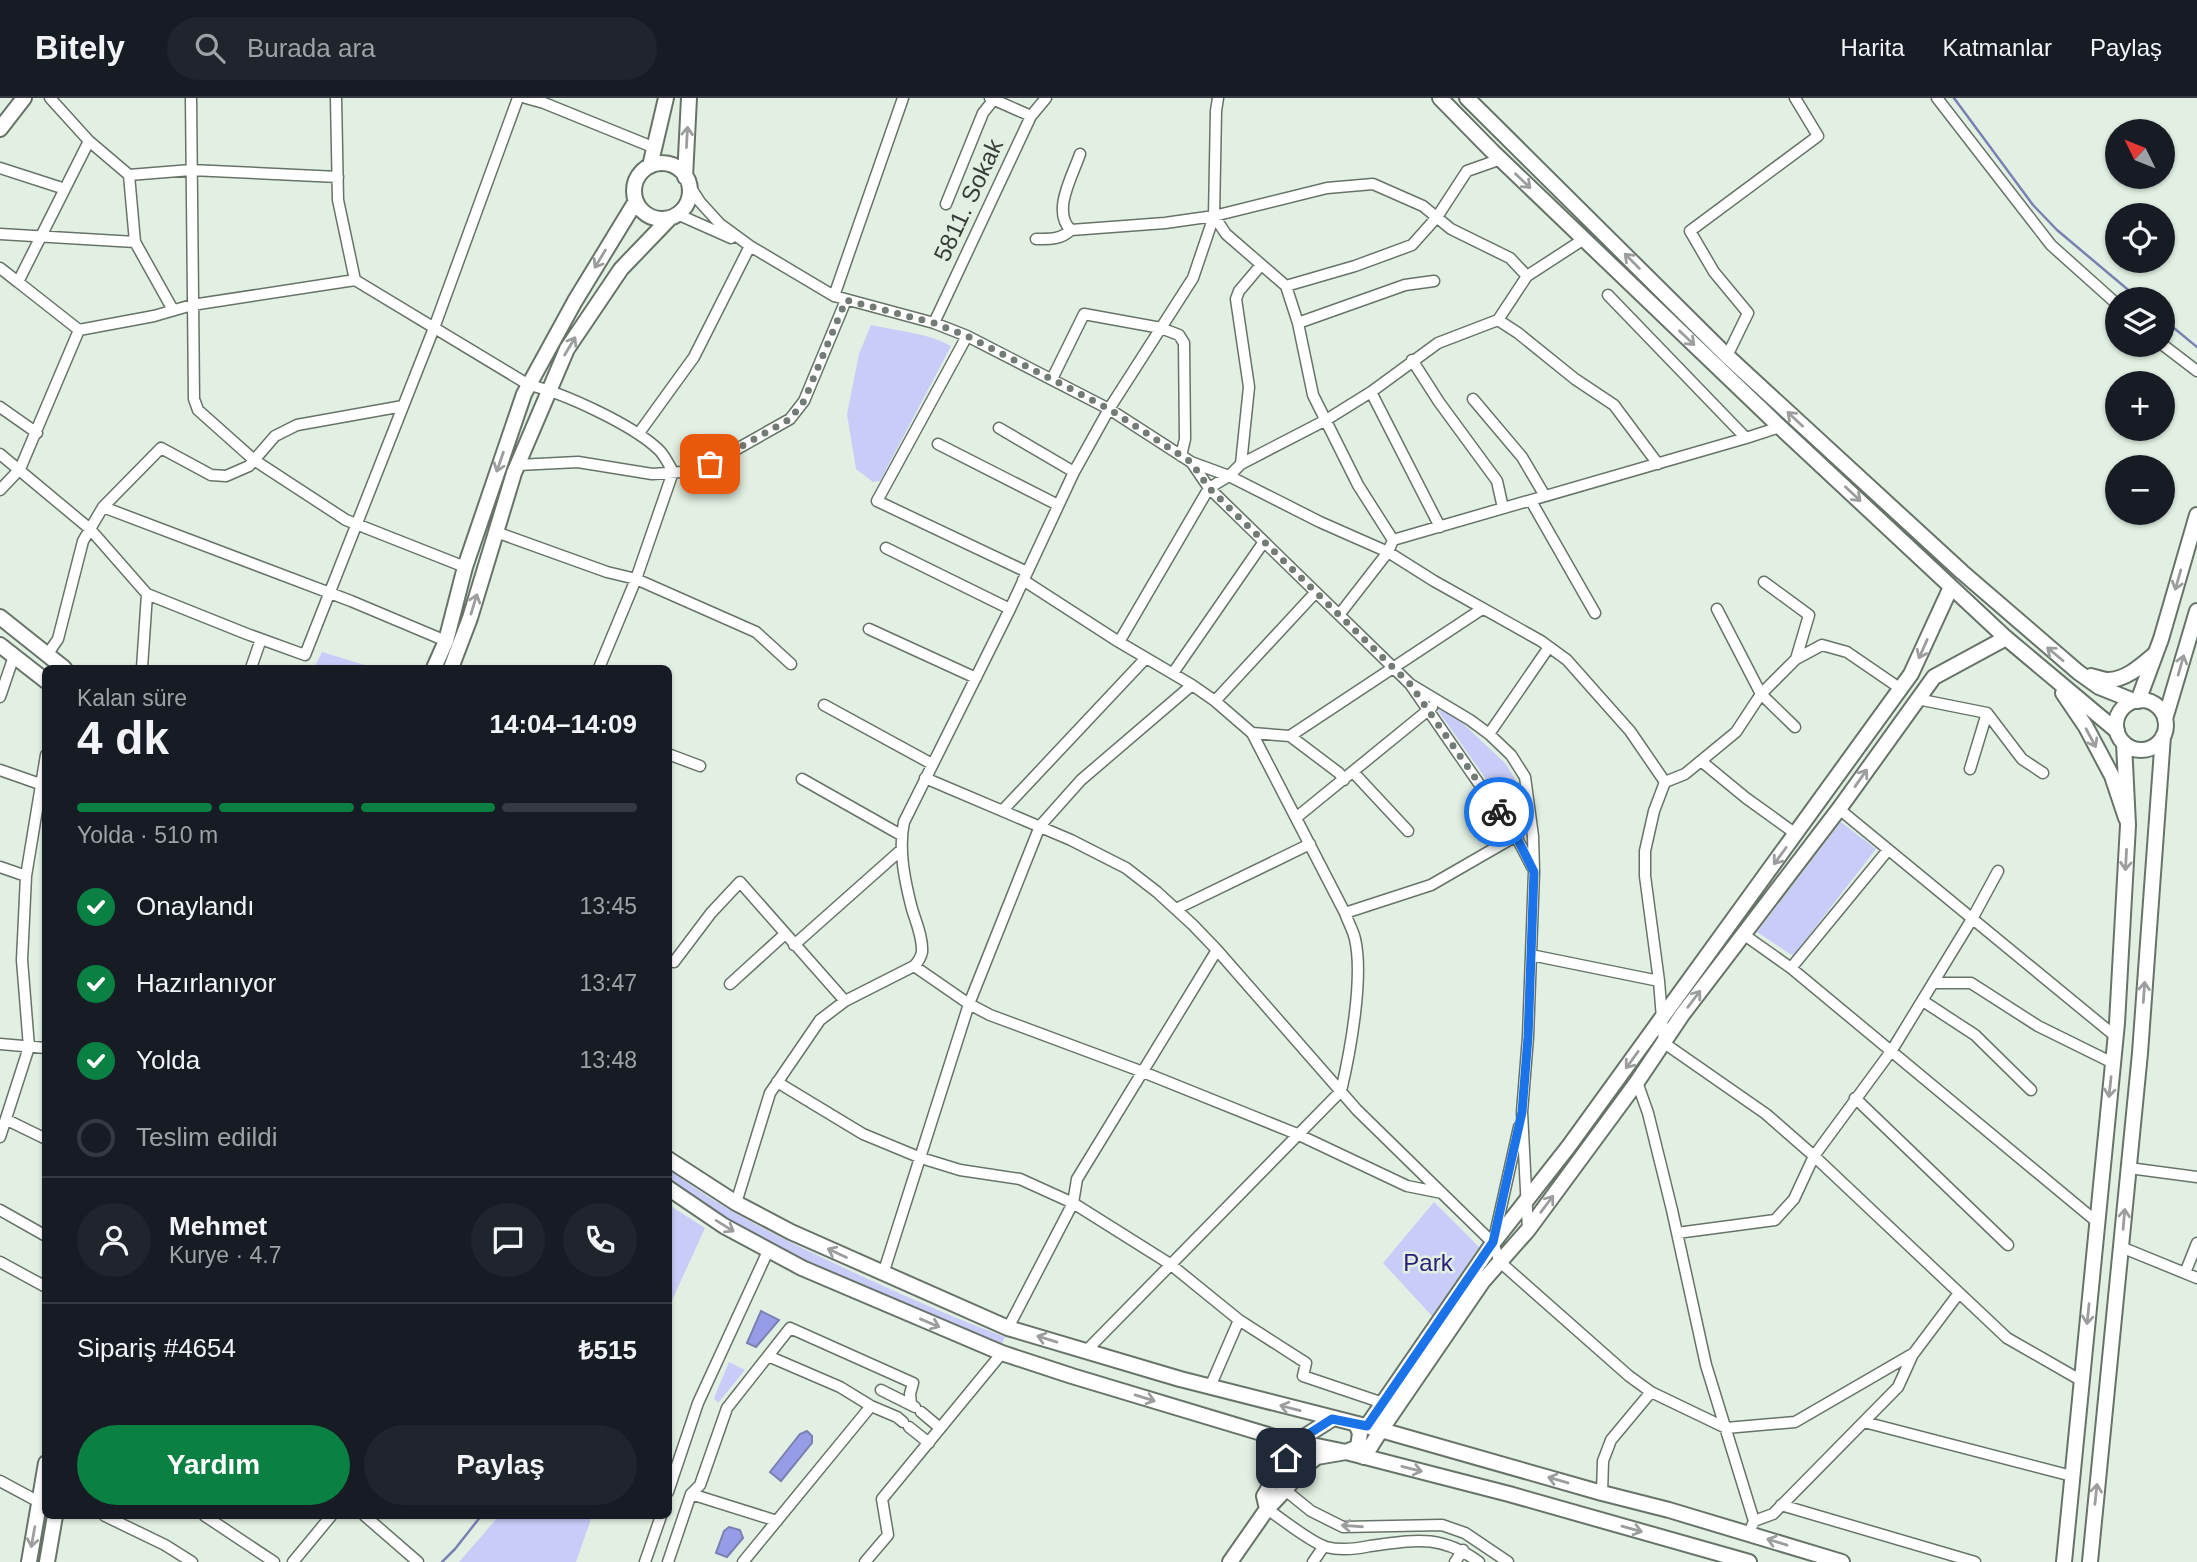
<!DOCTYPE html>
<html lang="tr">
<meta charset="utf-8">
<style>
body{margin:0;font-family:Helvetica,sans-serif;background:#20242c;color:#f1f3f6;height:100vh;display:flex;flex-direction:column;font-size:26px;white-space:nowrap}
*{box-sizing:border-box;margin:0}
p{font-size:23px;color:#9ea1a6}
.icon{flex:none;width:38px;height:38px;fill:none;stroke:currentColor;stroke-width:2;stroke-linecap:round;stroke-linejoin:round}
.map{position:relative;flex:1;overflow:hidden}
.side{position:absolute;left:42px;top:567px;width:630px;height:854px;display:flex;flex-direction:column;background:#171b24;border-radius:10px;box-shadow:0 2px 5px #0004}
.side>*{flex:none}
.needle{width:46px;rotate:313deg}
.buttons{position:absolute;left:2105px;top:21px;display:grid;gap:14px}
.buttons a{display:grid;place-items:center;width:70px;height:70px;border-radius:50%;background:#171b24;box-shadow:0 2px 5px #0004;font-size:35px}
.pin{position:absolute;display:grid;place-items:center;width:60px;height:60px;color:#fff;margin:-30px;border-radius:14px;box-shadow:0 4px 10px #0006}
.courier{position:absolute;display:grid;place-items:center;width:70px;height:70px;margin:-35px;border:5px solid #1a73e8;border-radius:50%;background:#fff;color:#222;box-shadow:0 2px 9px #0007}
.headline em{font-style:normal;font-weight:800}
.headline div{display:flex;flex-direction:column-reverse}
.headline{display:flex;align-items:center;justify-content:space-between;height:119px;padding:0 35px}
h1{font-size:46px;font-weight:800;line-height:52px}
.bar{display:grid;grid-template-columns:repeat(4,1fr);gap:10px 7px;align-content:center;height:84px;padding:0 35px}
.bar i{height:9px;border-radius:5px;background:#363941}
.bar .active{background:#0b8043}
.bar p{grid-column:span 4}
.line{display:flex;align-items:center;gap:18px;padding:0 35px;border-top:2px solid #363941}
.line div{flex:1}
.round{display:grid;place-items:center;flex:none;width:74px;height:74px;border-radius:37px;background:#20242c}
ol{padding:0 35px;list-style:none}
li{display:flex;align-items:center;gap:21px;height:77px}
li p{margin-inline-start:auto}
li .icon{padding:7px;border-radius:50%;background:#0b8043;color:#fff;stroke-width:4}
li:last-child{color:#9ea1a6}
li i{width:38px;height:38px;border:4px solid #363941;border-radius:50%}
.cta{display:flex;gap:14px;margin-top:auto;padding:14px 35px}
.cta a{flex:1;height:80px;border-radius:42px;background:#0b8043;color:#fff;font-size:28px;font-weight:800;line-height:80px;text-align:center}
.cta a+a{background:#20242c;color:#f1f3f6}
header{display:flex;align-items:center;gap:42px;box-sizing:border-box;height:98px;padding:0 35px;background:#171b24;border-bottom:2px solid #363941}
header strong{font-size:33px}
nav{display:flex;gap:38px;margin-inline-start:auto;font-size:24px}
.search{width:490px;height:63px;background:#20242c;display:flex;align-items:center;gap:18px;box-sizing:border-box;padding:0 24px;border-radius:38px;color:#9ea1a6;font-size:26px}
.map>svg:first-child{display:block}
.green{fill:#c8ccf8}
.water{fill:#979ce7;stroke:#7a80b2;stroke-width:2}
.lines{fill:none;stroke-linecap:round;stroke-linejoin:round}
.stream{stroke:#7a80b2;stroke-width:2.5}
.street-casing{stroke:#677368;stroke-width:13}
.secondary-casing{stroke:#677368;stroke-width:18}
.primary-casing{stroke:#677368;stroke-width:18}
.street{stroke:#fff;stroke-width:10}
.secondary{stroke:#fff;stroke-width:14}
.primary{stroke:#fff;stroke-width:14}
.oneway{stroke:#9b9e9c}
.done{stroke:#737c74;stroke-width:7;stroke-dasharray:0 12.6}
.route{stroke:#1a73e8;stroke-width:9}
.labels{text-anchor:middle;dominant-baseline:central;stroke-width:5;stroke-linejoin:round;paint-order:stroke}
.street-label{font-size:24px;fill:#373d38;stroke:#e2f0e3}
.park-label{font-size:24px;fill:#2b2077;stroke:#e2f0e3}
</style>
<header>
<strong>Bitely</strong>
<div class="search"><svg class="icon" aria-label="search" viewBox="0 0 24 24"><circle cx="10" cy="10" r="6"/><path d="M15 15l6 6"/></svg>Burada ara</div>
<nav><a>Harita</a><a>Katmanlar</a><a>Paylaş</a></nav>
</header>
<div class="map">
<svg width="2197" height="1464" viewBox="0 0 2197 1464">
<rect width="100%" height="100%" fill="#e2f0e3"/>
<path class="green" d="M871,227C897,233 928,235 951,248L880,383L873,384L856,371L847,316L859,256Z
M322,554L375,570H314Z
M1437,611L1456,619L1505,665L1514,679L1519,693L1523,734Z
M1841,724L1876,751L1793,858L1757,834Z
M668,1070C719,1111 783,1141 842,1169C896,1194 949,1218 1005,1239L1001,1248L781,1152L726,1121L669,1083Z
M1434,1104L1479,1149L1432,1218L1383,1165Z
M669,1107L705,1130L669,1209Z
M729,1264L745,1272L718,1305L714,1300Z
M499,1418H592L576,1464H459Z"/>
<path class="water" d="M761,1213L779,1222L756,1249L747,1245Z
M807,1333L812,1338V1345L781,1383L770,1374L800,1336Z
M729,1429L740,1432L743,1440L727,1459L716,1455L724,1433Z"/>
<g class="lines">
<path class="stream" d="M1954,0L2033,107L2057,132L2139,201
M2163,221L2197,249
M442,1464L455,1451L481,1418"/>
<defs>
<path id="street" d="M191,0L194,301L198,312L254,362L346,422L465,469
M336,0L338,102L355,182L529,287C564,295 633,327 659,352C665,358 669,367 673,374L636,481L599,570
M526,0L544,5L655,50
M990,0L1031,18
M1937,0L2051,147L2118,207
M89,43L129,77L135,144L173,212
M0,70L65,91
M129,77L191,72L338,79
M689,87L700,104L720,126L750,148L834,198L934,225L967,238L1109,311L1191,364L1229,378L1320,424L1388,454L1434,483L1541,543L1567,562L1590,588L1630,633L1665,684L1654,713L1645,753V778L1659,883L1664,945L1766,1016L1814,1058L2007,1240L2082,1283
M946,106L983,15L995,0
M677,116L731,140
M1214,118L1226,136L1286,188L1298,225L1313,297L1358,387L1393,442
M1071,132C1051,114 1073,77 1080,56
M0,136L135,144
M1036,141C1050,141 1060,142 1071,132L1165,125L1214,118L1327,90L1373,86L1423,108L1451,131L1510,160L1527,178
M0,170L18,184
M1286,188L1355,168L1412,147L1437,119L1467,73L1501,61
M1608,197L1746,340
M834,198L903,0
M1498,222L1518,235L1575,281L1614,307L1658,366
M934,225L1031,18L1046,0
M1298,225L1405,187L1434,183
M79,232L154,218L192,207L355,182
M967,238L877,403L1027,474
M2163,247L2197,273
M1727,258L1748,215L1714,174L1690,133L1818,38L1795,0
M1412,262L1439,304L1497,383L1503,410
M1052,281L1084,216L1161,230L1179,237L1184,245L1185,341L1181,358
M1371,294L1440,429
M1473,301L1522,359L1545,398
M0,309L37,335
M999,330L1074,374
M639,335L694,259L750,148
M938,346L1058,407
M0,356L90,431L147,496
M1192,365L1209,390L1410,586L1518,742L1532,769
M1241,366L1326,322L1371,294L1438,245L1498,222L1527,178L1584,141
M518,367L578,364L652,376L698,373L790,321L804,303L846,202
M0,392L20,371L79,232L18,184L89,43L50,0
M1531,403L1595,515
M103,409L351,503L446,543
M496,434L607,474L636,481L756,534L791,566
M886,450L1010,511
M1023,482L1119,544L1192,587L1215,603L1252,635L1345,815C1348,824 1353,832 1355,841C1364,880 1350,955 1341,993L1086,1253
M1764,484L1809,517L1796,561
M1717,511L1761,596L1795,629
M1339,517L1388,454L1393,442L1746,340L1780,329
M869,531L976,580
M1119,544L1209,390L1229,378L1241,366L1249,289L1236,201L1239,193L1261,167
M47,557L58,541L83,443L103,409L161,350L211,377L226,378L249,368L275,338L297,327L403,308
M142,570L147,496L247,536L305,557L434,230L518,0
M251,570L261,541
M1173,575L1263,445
M1410,586L1470,622L1489,636L1511,657L1525,679L1533,738L1534,774L1528,939L1522,1014L1528,1132
M0,599L14,558
M1917,601L1987,615L2022,661L2043,675
M1215,603L1315,495
M824,607L932,666
M1252,635L1290,638L1339,675L1344,682
M1489,636L1549,549
M1290,638L1482,511
M668,656L700,668
M1701,663L1746,700L1796,736
M1970,671L1987,615
M0,672L40,686
M1353,674L1408,733
M925,680L1071,742L1126,770L1157,794L1193,827L1217,852L1357,1012L1493,1145L1500,1164L1629,1278L1651,1294L1726,1330L1795,1324L1914,1255L1959,1195
M802,681L901,737
M1665,684L1685,676L1736,634L1761,596L1796,561L1822,547L1847,554L1901,591
M1839,711L2115,938
M1003,712L1146,560
M1297,719L1432,609
M0,769L26,778
M1176,811L1310,746
M1345,815L1431,787L1516,738
M1743,836L1791,870L2097,1124
M794,847L901,752
M1531,857L1659,883
M674,864L711,815L740,784L845,903
M914,868L969,906L990,917L1143,974L1297,1036L1407,1088L1442,1095
M1791,870L1888,752
M1934,885H1971L2038,928L2113,965
M730,886L785,836
M1923,903L1975,937L2031,992
M0,946L46,950
M777,984L863,1036L921,1060L960,1072L1020,1081L1073,1105L1170,1166L1239,1222L1306,1265L1303,1278L1383,1305
M1637,984L1648,1015L1672,1112L1706,1267L1754,1423L1749,1435
M1855,1000L2008,1147
M7,1022L46,1041
M0,1039L29,949L22,862L26,778L46,657
M2129,1070L2197,1079
M736,1105L770,995L820,922L845,903L914,868C918,864 921,859 922,854C923,840 916,824 912,811C905,784 898,752 904,724L1010,511L1074,374L1109,311L1193,180L1214,118L1216,13L1218,0
M0,1112L46,1138
M1677,1135L1775,1122L1794,1101L1814,1058L1892,952L1972,821L1998,773
M1494,1141L1519,1029
M2121,1149L2197,1180
M0,1164L46,1189
M2185,1175L2197,1145
M883,1176L969,906L1040,728L1081,682L1192,587
M1008,1230L1073,1105L1077,1081L1217,852
M1210,1289L1239,1222
M881,1292L915,1309
M921,1314L940,1330
M903,1324L897,1319L871,1308L840,1289L768,1258L790,1230L913,1285L910,1296L911,1306
M1864,1324L2072,1378
M909,1329L929,1345
M0,1383L39,1404
M1285,1392L1311,1413L1343,1429L1442,1427L1465,1435L1508,1464
M668,1394L698,1305L768,1153
M1602,1395L1603,1363L1611,1342L1651,1294
M691,1396L777,1423
M1781,1407L1975,1464
M1267,1411C1282,1421 1310,1444 1326,1449C1341,1453 1356,1451 1370,1448C1415,1442 1440,1436 1479,1464
M105,1418L165,1447L192,1464
M205,1418L274,1464
M365,1418L418,1464
M1754,1423L1773,1416L1898,1289L1913,1256
M293,1464L331,1418
M645,1464L661,1418
M668,1464L691,1396L700,1387L727,1310L768,1258
M743,1464L871,1308
M865,1464L888,1437L882,1401L1002,1255
M1313,1464L1324,1448
M1455,1464L1463,1452"/>
<path id="secondary" d="M1440,0L1492,53L1780,329L2006,540L2117,633
M1467,0L1727,258L1962,474L2078,574L2099,589L2134,603
M0,31L24,0
M634 93a28 28 0 1 1 56 0a28 28 0 1 1-56 0Z
M650,68L666,0
M685,79L689,0
M434,570L446,543L465,469L524,296L575,203L636,103
M451,570L470,520L514,375L567,251L621,171L670,120
M2091,578C2096,579 2103,582 2108,582C2126,582 2142,567 2155,556
M2063,595L2086,629L2112,678L2126,720
M1367,1328L1493,1145L1569,1048L1911,576L1951,489
M1364,1359L1381,1332L1483,1183L1528,1132L1637,984L1682,917L1839,711L1934,579L2006,540
M1267,1411L1264,1398L1296,1344L1332,1321
M29,1464L46,1365
M47,1464L55,1418
M1230,1464L1267,1411L1285,1392L1305,1368L1317,1359L1346,1354L1358,1349L1360,1335L1356,1326"/>
<path id="primary" d="M0,519L64,570
M0,547L46,583
M2116 627a25 25 0 1 1 50 0a25 25 0 1 1-50 0Z
M2138,603L2161,541L2197,417
M2165,621L2197,513
M668,1061L736,1105L791,1134L1008,1230L1180,1281L1381,1332L1602,1395L1669,1412L1842,1464
M668,1090L724,1128L802,1170L1002,1255L1072,1278L1278,1340L1346,1354L1509,1396L1749,1464
M1278,1340L1286,1360
M2064,1464L2117,925L2128,727L2124,645
M2090,1464L2140,955L2163,638"/>
</defs>
<use href="#street" class="street-casing"/>
<use href="#secondary" class="secondary-casing"/>
<use href="#primary" class="primary-casing"/>
<use href="#street" class="street"/>
<use href="#secondary" class="secondary"/>
<use href="#primary" class="primary"/>
</g>
<defs><path id="oneway-shaft" d="M-6 0H5M1.5-3L5.5 0L1.5 3" fill="none" stroke-width="1.6" stroke-linecap="round" stroke-linejoin="round" transform="scale(1.75)"/></defs>
<g class="oneway">
<use href="#oneway-shaft" transform="translate(687 39) rotate(-87)"/>
<use href="#oneway-shaft" transform="translate(1523 83) rotate(44)"/>
<use href="#oneway-shaft" transform="translate(600 161) rotate(121)"/>
<use href="#oneway-shaft" transform="translate(1632 163) rotate(-135)"/>
<use href="#oneway-shaft" transform="translate(1687 240) rotate(44)"/>
<use href="#oneway-shaft" transform="translate(570 248) rotate(-59)"/>
<use href="#oneway-shaft" transform="translate(1795 321) rotate(-137)"/>
<use href="#oneway-shaft" transform="translate(500 364) rotate(109)"/>
<use href="#oneway-shaft" transform="translate(1853 396) rotate(43)"/>
<use href="#oneway-shaft" transform="translate(2178 482) rotate(106)"/>
<use href="#oneway-shaft" transform="translate(474 506) rotate(-73)"/>
<use href="#oneway-shaft" transform="translate(1923 551) rotate(114)"/>
<use href="#oneway-shaft" transform="translate(2055 556) rotate(-140)"/>
<use href="#oneway-shaft" transform="translate(2181 567) rotate(-74)"/>
<use href="#oneway-shaft" transform="translate(2091 640) rotate(62)"/>
<use href="#oneway-shaft" transform="translate(1861 680) rotate(-55)"/>
<use href="#oneway-shaft" transform="translate(1780 758) rotate(126)"/>
<use href="#oneway-shaft" transform="translate(2126 762) rotate(93)"/>
<use href="#oneway-shaft" transform="translate(2144 894) rotate(-86)"/>
<use href="#oneway-shaft" transform="translate(1694 901) rotate(-53)"/>
<use href="#oneway-shaft" transform="translate(1632 962) rotate(126)"/>
<use href="#oneway-shaft" transform="translate(2110 989) rotate(96)"/>
<use href="#oneway-shaft" transform="translate(1547 1106) rotate(-53)"/>
<use href="#oneway-shaft" transform="translate(2124 1121) rotate(-85)"/>
<use href="#oneway-shaft" transform="translate(725 1128) rotate(32)"/>
<use href="#oneway-shaft" transform="translate(837 1155) rotate(-155)"/>
<use href="#oneway-shaft" transform="translate(2088 1216) rotate(96)"/>
<use href="#oneway-shaft" transform="translate(930 1225) rotate(23)"/>
<use href="#oneway-shaft" transform="translate(1047 1241) rotate(-163)"/>
<use href="#oneway-shaft" transform="translate(1145 1300) rotate(17)"/>
<use href="#oneway-shaft" transform="translate(1290 1310) rotate(-165)"/>
<use href="#oneway-shaft" transform="translate(1412 1371) rotate(14)"/>
<use href="#oneway-shaft" transform="translate(1558 1382) rotate(-164)"/>
<use href="#oneway-shaft" transform="translate(2096 1396) rotate(-84)"/>
<use href="#oneway-shaft" transform="translate(1352 1428) rotate(-176)"/>
<use href="#oneway-shaft" transform="translate(1632 1431) rotate(16)"/>
<use href="#oneway-shaft" transform="translate(33 1439) rotate(100)"/>
<use href="#oneway-shaft" transform="translate(1777 1444) rotate(-163)"/>
</g>
<g class="lines">
<path class="done" d="M710,366L790,321L804,303L846,202L934,225L967,238L1071,291L1109,311L1191,364L1209,390L1410,586L1499,714"/>
<path class="route" d="M1286,1360L1296,1344L1332,1321L1367,1328L1493,1144L1522,1014L1528,939L1534,774L1518,742L1499,714"/>
</g>
<g class="labels">
<g class="street-label">
<text transform="translate(968 102) rotate(-65)">5811. Sokak</text>
</g>
<g class="park-label">
<text x="1428" y="1164">Park</text>
</g>
</g>
</svg>
<div class="buttons">
<a><svg class="needle" viewBox="-14 -14 28 28"><path d="M0-13l5 13h-10z" fill="#e53935"/><path d="M0 13l5-13h-10z" fill="#9ea1a6"/></svg></a>
<a><svg class="icon" aria-label="locate" viewBox="0 0 24 24"><circle cx="12" cy="12" r="6"/><path d="M12 2v4M12 18v4M2 12h4M18 12h4"/></svg></a>
<a><svg class="icon" aria-label="layers" viewBox="0 0 24 24"><path d="M12 4l9 5-9 5-9-5zM3 14l9 5 9-5"/></svg></a>
<a>+</a>
<a>−</a>
</div>
<div class="pin" style="left:710px;top:366px;background:#ea580c"><svg class="icon" aria-label="bag" viewBox="0 0 24 24"><path d="M5 8h14l-1 12H6zM9 8a3 3 0 0 1 6 0"/></svg></div>
<div class="pin" style="left:1286px;top:1360px;background:#1f2937"><svg class="icon" aria-label="home" viewBox="0 0 24 24"><path d="M3 11l9-7 9 7M6 9v11h12V9"/></svg></div>
<div class="courier" style="left:1499px;top:714px"><svg class="icon" aria-label="bike" viewBox="0 0 24 24"><circle cx="6" cy="16" r="4"/><circle cx="18" cy="16" r="4"/><path d="M6 16l4-8h5l3 8M10 8l3 8H6M13 5h3"/></svg></div>
<section class="side">
<div class="headline"><div><h1>4 dk</h1><p>Kalan süre</p></div><em>14:04–14:09</em></div>
<div class="bar"><i class="active"></i><i class="active"></i><i class="active"></i><i></i><p>Yolda · 510 m</p></div>
<ol>
<li><svg class="icon" aria-label="check" viewBox="0 0 24 24"><path d="M5 12l5 5 9-10"/></svg>Onaylandı<p>13:45</p></li>
<li><svg class="icon" aria-label="check" viewBox="0 0 24 24"><path d="M5 12l5 5 9-10"/></svg>Hazırlanıyor<p>13:47</p></li>
<li><svg class="icon" aria-label="check" viewBox="0 0 24 24"><path d="M5 12l5 5 9-10"/></svg>Yolda<p>13:48</p></li>
<li><i></i>Teslim edildi</li>
</ol>
<div class="line" style="height:126px"><a class="round"><svg class="icon" aria-label="person" viewBox="0 0 24 24"><circle cx="12" cy="8" r="4"/><path d="M4 21q1-7 8-7t8 7"/></svg></a><div><b>Mehmet</b><p>Kurye · 4.7</p></div><a class="round"><svg class="icon" aria-label="chat" viewBox="0 0 24 24"><path d="M4 5h16v11H9l-5 4z"/></svg></a><a class="round"><svg class="icon" aria-label="phone" viewBox="0 0 24 24"><path d="M5 4h4l2 5-3 2q2 4 5 5l2-3 5 2v4C11 20 4 13 5 4z"/></svg></a></div>
<div class="line" style="height:91px"><div>Sipariş #4654</div><b>₺515</b></div>
<div class="cta"><a>Yardım</a><a>Paylaş</a></div>
</section>
</div>
